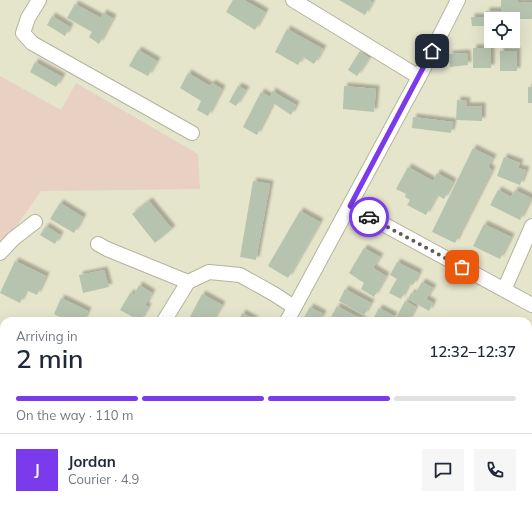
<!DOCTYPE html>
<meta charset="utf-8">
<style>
body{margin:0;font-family:Mulish,sans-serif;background:#f6f6f7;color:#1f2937;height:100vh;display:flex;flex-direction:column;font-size:15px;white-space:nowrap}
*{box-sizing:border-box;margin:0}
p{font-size:13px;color:#747a83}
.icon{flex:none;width:22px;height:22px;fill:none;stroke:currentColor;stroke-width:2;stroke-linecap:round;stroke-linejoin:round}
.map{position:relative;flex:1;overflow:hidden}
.sheet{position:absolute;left:0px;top:317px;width:532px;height:196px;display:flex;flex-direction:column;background:#fff;border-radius:12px 12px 0 0;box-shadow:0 4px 16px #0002}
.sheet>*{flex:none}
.fabs{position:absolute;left:484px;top:12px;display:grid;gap:8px}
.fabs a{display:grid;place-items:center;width:36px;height:36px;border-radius:0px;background:#fff;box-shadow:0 4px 16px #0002;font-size:20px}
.pin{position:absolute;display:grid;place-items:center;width:34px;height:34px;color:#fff;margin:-17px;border-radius:8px;box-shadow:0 2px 6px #0006}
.courier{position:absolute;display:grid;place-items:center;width:40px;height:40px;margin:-20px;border:3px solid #7c3aed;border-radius:50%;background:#fff;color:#222;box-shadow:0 1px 5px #0007}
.overview em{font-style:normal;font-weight:600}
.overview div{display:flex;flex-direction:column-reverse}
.overview{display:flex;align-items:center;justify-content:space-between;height:68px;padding:0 16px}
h1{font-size:26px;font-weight:600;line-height:30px}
.bar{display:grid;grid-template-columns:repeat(4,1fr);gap:6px 4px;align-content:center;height:48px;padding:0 16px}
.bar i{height:5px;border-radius:3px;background:#e0e1e3}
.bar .on{background:#7c3aed}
.bar p{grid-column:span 4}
.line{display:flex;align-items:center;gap:10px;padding:0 16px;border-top:1px solid #e0e1e3}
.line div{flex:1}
.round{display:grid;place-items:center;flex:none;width:42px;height:42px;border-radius:0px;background:#f6f6f7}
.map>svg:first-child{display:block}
.green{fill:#e8d0c2}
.building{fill:#b6c4af;filter:url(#shadow)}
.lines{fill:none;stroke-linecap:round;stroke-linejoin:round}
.minor-casing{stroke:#b4b49c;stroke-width:16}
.minor{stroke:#fff;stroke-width:14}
.done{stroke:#5e5e50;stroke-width:4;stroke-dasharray:0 7.2}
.route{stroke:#7c3aed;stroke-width:5}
</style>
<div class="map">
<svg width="532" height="513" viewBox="0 0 532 513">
<defs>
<filter id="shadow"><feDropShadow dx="3.5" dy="-3.5" stdDeviation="1" flood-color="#0004"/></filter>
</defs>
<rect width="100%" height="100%" fill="#e5e5cc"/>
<path class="green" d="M0,76L61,110L76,83L198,154L200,189L41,191L0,249Z"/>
<path class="building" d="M233,0H244L265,12L255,30L226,12Z
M339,0H370L372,2L365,15Z
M501,0H518V3L532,2V19H518V14H509V19H491V26H472L471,17H486V11H501Z
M75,4L101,18L103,13L113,18L99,44L89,37L92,32L67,18Z
M52,16L70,27L65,36L47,25Z
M287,29L323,49L314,64L303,57L298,65L275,52Z
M473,48H491V68H473Z
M138,50L157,61L148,76L129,66Z
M360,51L369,58L357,76L348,70Z
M500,51H517V71H500Z
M467,53L468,65L450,67L449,54Z
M35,62L62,77L56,87L30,72Z
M188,73L210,86L212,83L222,89L208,116L197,110L201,101L180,88Z
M238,86L246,90L236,106L229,102Z
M344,86L376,89L374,112L343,109Z
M528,87H532V103H528Z
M272,91L296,105L291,115L273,103L257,135L243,127L261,92L270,97Z
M457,100L467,101L466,106H482V121L456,120Z
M413,117L453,122L451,133L412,128Z
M473,148L493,158L488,167L492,170L455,243L432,232Z
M504,157L520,163L518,168L526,170L520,185L497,176Z
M408,167L433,181L437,173L453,182L444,199L437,195L426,215L407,205L410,200L405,197L406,194L396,189Z
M253,181L270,184L256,260L240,257Z
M498,190L511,197L515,190L531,198L520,220L490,205Z
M149,201L172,229L155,243L132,214Z
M60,203L83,217L74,233L50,219Z
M300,211L320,222L288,278L268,266Z
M484,224L511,237L500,259L473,246Z
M46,226L60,235L55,244L40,235Z
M364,248L380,257L373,268L386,276L374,297L361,289L364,283L349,273Z
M15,261L46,276L37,295L26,290L20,303L0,293Z
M397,262L419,273L413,285L409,284L401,299L389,293L397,279L390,275Z
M104,270L109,287L83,293L79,275Z
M422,282L433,288L426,299L433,303L429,311L408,299L411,293L415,294Z
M139,285L152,293L145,305L148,307L140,321L120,310L130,293L134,295Z
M345,289L371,303L364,315L339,301Z
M202,294L222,305L213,320L215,321H188Z
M61,298L88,311L83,321H68L54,314Z
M405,301L416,307L408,321H400L396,318Z
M337,306L365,321H329Z
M310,307L323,314L319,321H302Z
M379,308L394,316L391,321H381L374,317Z
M242,313L255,320L254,321H239Z
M0,334L4,336V356L0,354Z
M528,358L532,360V377L528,375Z
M528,417L532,419V438L531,443L532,444V463L528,460Z
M70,509L76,512L77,509H100L97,513H68Z
M283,509H311L309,513H290Z
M384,509H393L392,513Z
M403,509H407L415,513H401Z
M431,509H447L454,513H428Z"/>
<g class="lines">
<defs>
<path id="minor" d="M39,0L28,18L23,33L32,43L192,133
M293,0L419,77
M350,206L532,305
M98,244L107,249L188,282
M0,253L13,239L35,222
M504,290L532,226
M164,321L188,282L209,272L240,275L274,294L294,307
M287,321L419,77L458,0
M6,509L12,513
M165,509L173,513
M527,509L532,511
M54,513L56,509"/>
</defs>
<use href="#minor" class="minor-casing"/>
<use href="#minor" class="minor"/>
</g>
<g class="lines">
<path class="done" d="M369,217L462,267"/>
<path class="route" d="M369,217L350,206L432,51"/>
</g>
</svg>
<div class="fabs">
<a><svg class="icon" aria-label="locate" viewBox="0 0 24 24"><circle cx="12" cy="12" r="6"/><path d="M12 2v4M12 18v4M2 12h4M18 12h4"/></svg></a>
</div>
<div class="pin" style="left:462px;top:267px;background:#ea580c"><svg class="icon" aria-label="bag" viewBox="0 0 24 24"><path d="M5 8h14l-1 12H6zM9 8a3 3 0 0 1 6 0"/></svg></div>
<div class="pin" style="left:432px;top:51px;background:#1f2937"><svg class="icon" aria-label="home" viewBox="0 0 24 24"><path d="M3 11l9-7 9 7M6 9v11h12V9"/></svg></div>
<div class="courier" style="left:369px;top:217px"><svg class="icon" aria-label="car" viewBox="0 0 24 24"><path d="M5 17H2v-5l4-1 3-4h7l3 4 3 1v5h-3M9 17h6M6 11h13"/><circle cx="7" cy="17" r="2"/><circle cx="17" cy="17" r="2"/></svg></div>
<section class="sheet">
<div class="overview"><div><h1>2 min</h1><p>Arriving in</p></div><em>12:32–12:37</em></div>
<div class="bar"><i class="on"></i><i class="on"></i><i class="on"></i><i></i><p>On the way · 110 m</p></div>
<div class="line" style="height:72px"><b class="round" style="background:#7c3aed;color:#fff">J</b><div><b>Jordan</b><p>Courier · 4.9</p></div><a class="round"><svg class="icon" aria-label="chat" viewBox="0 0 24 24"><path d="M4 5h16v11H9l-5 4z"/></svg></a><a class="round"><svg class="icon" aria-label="phone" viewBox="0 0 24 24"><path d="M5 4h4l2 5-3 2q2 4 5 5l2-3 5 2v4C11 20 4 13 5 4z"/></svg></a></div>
</section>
</div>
